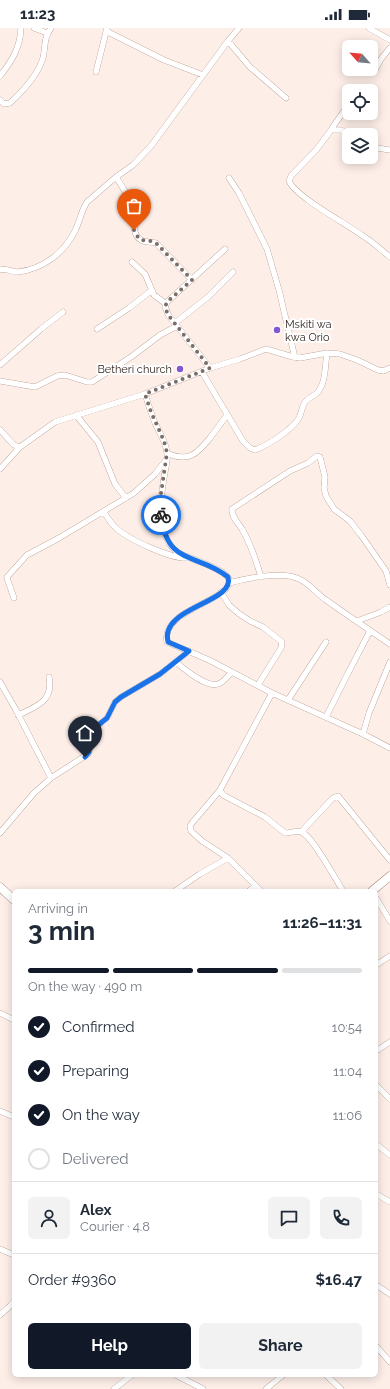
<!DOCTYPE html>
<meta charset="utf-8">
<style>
body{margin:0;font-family:Raleway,sans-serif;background:#f2f2f3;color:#1f2937;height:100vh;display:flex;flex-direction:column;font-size:15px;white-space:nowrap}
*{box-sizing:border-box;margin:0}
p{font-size:13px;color:#747a83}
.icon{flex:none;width:22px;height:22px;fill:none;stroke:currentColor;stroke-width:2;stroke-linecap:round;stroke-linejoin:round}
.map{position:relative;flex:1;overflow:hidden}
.side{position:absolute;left:12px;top:861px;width:366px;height:488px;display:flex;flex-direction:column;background:#fff;border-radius:6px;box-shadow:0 2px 10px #0003}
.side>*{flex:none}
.needle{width:26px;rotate:297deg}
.controls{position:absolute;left:342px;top:12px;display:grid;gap:8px}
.controls a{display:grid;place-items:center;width:36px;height:36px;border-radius:6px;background:#fff;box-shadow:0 2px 10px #0003;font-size:20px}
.pin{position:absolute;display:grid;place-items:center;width:34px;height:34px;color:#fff;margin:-41px -17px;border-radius:50% 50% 50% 0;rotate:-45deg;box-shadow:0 0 4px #0007}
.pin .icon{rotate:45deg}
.courier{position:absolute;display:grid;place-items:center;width:40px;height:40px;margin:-20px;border:3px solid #1a73e8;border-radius:50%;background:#fff;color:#222;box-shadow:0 1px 5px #0007}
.head em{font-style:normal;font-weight:700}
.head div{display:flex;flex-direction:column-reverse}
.head{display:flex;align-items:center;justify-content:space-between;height:68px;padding:0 16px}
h1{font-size:26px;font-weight:700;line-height:30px}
.bar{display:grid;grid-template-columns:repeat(4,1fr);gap:6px 4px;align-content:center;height:48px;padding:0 16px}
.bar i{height:5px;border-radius:3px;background:#e0e1e3}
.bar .selected{background:#111827}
.bar p{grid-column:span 4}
.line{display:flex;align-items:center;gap:10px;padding:0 16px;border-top:1px solid #e0e1e3}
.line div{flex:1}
.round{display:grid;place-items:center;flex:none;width:42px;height:42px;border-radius:6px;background:#f2f2f3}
ol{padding:0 16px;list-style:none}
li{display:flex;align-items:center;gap:12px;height:44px}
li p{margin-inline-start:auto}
li .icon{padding:4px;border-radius:50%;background:#111827;color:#fff;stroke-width:4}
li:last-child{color:#747a83}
li i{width:22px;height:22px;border:2px solid #e0e1e3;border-radius:50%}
.cta{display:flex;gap:8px;margin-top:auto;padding:8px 16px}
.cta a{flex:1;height:46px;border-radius:6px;background:#111827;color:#fff;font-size:16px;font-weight:700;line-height:46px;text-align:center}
.cta a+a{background:#f2f2f3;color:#1f2937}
.status{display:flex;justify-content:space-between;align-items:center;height:28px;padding:0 20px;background:#fff;direction:ltr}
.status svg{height:11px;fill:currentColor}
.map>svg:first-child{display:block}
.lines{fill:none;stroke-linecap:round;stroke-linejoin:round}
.street-casing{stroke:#a68678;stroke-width:6}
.secondary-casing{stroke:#a68678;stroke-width:9}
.street{stroke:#fff;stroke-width:5.5}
.secondary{stroke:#fff;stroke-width:8}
.done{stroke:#7b6d67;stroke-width:4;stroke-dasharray:0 7.2}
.route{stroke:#1a73e8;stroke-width:5}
.poi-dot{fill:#8158d1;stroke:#fff;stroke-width:1.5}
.labels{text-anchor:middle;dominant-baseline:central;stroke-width:4;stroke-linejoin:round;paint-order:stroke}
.poi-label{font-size:11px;fill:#352722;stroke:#fff;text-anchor:start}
</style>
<div class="status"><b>11:23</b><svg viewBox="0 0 49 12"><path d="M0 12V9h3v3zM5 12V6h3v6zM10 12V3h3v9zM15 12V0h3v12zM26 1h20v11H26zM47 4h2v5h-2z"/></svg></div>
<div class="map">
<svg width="390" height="1361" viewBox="0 0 390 1361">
<rect width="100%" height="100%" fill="#fdeee8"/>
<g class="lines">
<defs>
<path id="street" d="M34,0L47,5
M369,0L390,12
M106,3L164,32L203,47
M228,13L250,39L286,70
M96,44L107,0
M374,44L381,31L390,20
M0,48C12,33 20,20 21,0
M0,72L4,76L10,75C23,63 38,47 43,30C46,17 43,12 51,0
M349,76L332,100L334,102H341L350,107
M332,101L316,122L291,148L289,153C296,169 347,196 363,208C373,214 381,222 390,229
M371,119L390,122
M116,149C123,160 132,173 134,186C136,195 131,206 141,212C145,215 151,213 156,215L192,252
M229,150L239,165L267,221L279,262L295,330
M132,234L145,246L154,267L166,276
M0,242C6,240 12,244 18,244C43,241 64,225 75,203C80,193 81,183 87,174L116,149L133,137L151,118L228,13L239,0
M175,295L208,269L233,244
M97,301L129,280L152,262
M0,337L41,301L63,284
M210,340L169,288L165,279L167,274L225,221
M202,344L243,413L250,420L255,422C268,417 292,402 299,390C302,384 302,377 306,373C309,369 315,368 318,364C326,354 325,337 327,325
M0,353L35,359L57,348L65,347L87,354H92L131,329L160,307L177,298
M145,366C148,376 151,385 155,395C159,404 167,415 167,426C168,431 166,438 165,444C161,467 156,493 169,515C171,518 173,521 177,524C186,530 228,541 229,552C233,573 160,581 167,614L209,632L272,665L363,706L390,720
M76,387L98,414L115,456L126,470
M0,402L14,417L20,419L55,394L145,366L210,340L240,331L266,321L293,329L300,330L327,325L340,326L357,332L378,342L383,343L390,340
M167,425C188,435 197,426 210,410C216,402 221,395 227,387
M0,441L20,419
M104,484C107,489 110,494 115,499C127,511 171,531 188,530
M261,549C256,532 251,516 242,501C238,495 231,488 232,481L290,443L308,435L317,428L320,429L325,449L324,460L326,468L334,481L350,493L361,507L386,543L390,557
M229,555C247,550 282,543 299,551C309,555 317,566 326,572C347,587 368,601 390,616
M221,564L229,577L238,585L250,593L263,599L282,614L281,620L258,657
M14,570L8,553L7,549L27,527L59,510L134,465L155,446L166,432
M357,593L381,584L390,579
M176,634C184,641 207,660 218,656C223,655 228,648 232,644
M0,654L16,682L51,750
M272,665L220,762L223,767L265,789L285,805C291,805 296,802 301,804C312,807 336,852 343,863
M288,672L326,614
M18,687C36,679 54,673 49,649
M326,689L346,649L370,603
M363,706L369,685L390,634
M220,762L192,795L190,798L191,803L202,813L228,830L261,863
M301,804L333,770L338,768L390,832
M0,805L34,765L51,750L88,726L90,720L91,703L107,690L115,674L121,669L160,646L189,623
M175,863L200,846L228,830
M249,863L255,858
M376,870L390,893
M376,937L390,928
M0,985L14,992
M376,1023L390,1014
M376,1057L390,1071
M0,1083L14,1089
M376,1116L390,1127
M376,1166L390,1174
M0,1221L14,1227
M376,1257L390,1266
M0,1287L10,1278L14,1273
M376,1318L390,1334
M176,1347L203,1361
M326,1347L341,1361
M114,1361L132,1347
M266,1361L283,1347"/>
<path id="secondary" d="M0,859L14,872
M372,863L390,848"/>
</defs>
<use href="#street" class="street-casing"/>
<use href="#secondary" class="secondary-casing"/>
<use href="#street" class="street"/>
<use href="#secondary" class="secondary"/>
</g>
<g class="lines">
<path class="done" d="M134,202C141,218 145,209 156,215L192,252L167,274L166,276V282L169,288L210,340L145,366L151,384L164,413L167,425L160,472L161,487"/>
<path class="route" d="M85,729L89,724L91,703L107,690L115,674L121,669L160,646L189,623L168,614C159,579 236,575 228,549C197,524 167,539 161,487"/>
</g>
<g class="poi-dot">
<circle cx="277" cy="302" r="4"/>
<circle cx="180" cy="341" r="4"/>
</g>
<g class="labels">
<g class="poi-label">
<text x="285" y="296">Mskiti wa<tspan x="285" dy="13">kwa Orio</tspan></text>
<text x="172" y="341" text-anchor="end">Betheri church</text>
</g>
</g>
</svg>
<div class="controls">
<a><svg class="needle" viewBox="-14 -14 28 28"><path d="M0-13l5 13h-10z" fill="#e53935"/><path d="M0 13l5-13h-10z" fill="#747a83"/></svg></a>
<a><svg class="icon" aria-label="locate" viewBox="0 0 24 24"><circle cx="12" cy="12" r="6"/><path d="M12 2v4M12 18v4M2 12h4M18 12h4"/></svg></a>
<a><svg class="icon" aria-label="layers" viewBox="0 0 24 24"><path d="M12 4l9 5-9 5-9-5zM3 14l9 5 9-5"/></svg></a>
</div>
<div class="pin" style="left:134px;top:202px;background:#ea580c"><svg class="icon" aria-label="bag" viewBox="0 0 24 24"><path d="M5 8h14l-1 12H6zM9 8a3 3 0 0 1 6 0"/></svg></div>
<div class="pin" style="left:85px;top:729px;background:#1f2937"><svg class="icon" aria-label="home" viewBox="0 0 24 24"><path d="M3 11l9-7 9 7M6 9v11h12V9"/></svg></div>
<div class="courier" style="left:161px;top:487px"><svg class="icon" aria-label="bike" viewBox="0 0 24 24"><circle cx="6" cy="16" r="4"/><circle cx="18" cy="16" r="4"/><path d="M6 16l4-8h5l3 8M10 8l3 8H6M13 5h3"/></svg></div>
<section class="side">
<div class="head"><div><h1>3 min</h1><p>Arriving in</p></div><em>11:26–11:31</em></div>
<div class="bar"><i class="selected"></i><i class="selected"></i><i class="selected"></i><i></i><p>On the way · 490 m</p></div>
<ol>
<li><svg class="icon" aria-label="check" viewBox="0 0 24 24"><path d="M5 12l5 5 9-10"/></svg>Confirmed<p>10:54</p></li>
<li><svg class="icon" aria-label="check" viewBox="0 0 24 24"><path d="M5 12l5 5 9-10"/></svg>Preparing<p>11:04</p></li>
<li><svg class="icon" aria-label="check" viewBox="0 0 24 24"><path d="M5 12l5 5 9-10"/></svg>On the way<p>11:06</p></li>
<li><i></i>Delivered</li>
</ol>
<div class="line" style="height:72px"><a class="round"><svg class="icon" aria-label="person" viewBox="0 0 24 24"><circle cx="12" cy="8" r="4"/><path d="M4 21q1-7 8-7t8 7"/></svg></a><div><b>Alex</b><p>Courier · 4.8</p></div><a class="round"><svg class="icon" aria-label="chat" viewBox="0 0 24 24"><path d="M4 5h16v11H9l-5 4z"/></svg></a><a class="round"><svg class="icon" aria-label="phone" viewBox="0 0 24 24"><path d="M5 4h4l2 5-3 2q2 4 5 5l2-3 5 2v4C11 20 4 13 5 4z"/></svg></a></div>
<div class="line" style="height:52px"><div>Order #9360</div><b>$16.47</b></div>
<div class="cta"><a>Help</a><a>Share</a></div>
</section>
</div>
